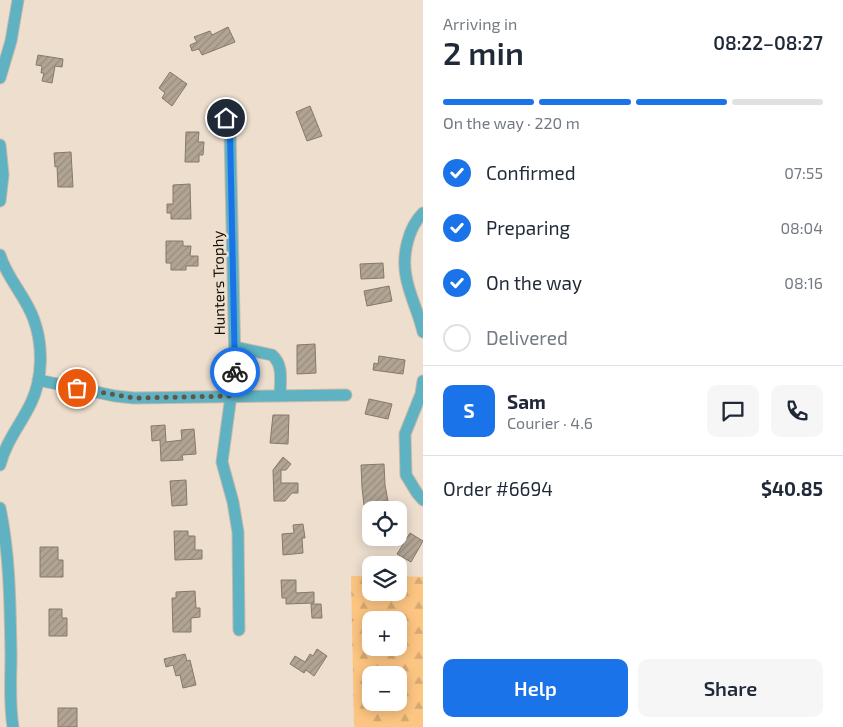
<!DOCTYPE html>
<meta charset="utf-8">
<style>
body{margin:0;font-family:"Exo 2",sans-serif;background:#f6f6f7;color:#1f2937;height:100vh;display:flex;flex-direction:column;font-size:19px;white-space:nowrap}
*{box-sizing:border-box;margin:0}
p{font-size:16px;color:#747a83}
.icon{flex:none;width:28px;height:28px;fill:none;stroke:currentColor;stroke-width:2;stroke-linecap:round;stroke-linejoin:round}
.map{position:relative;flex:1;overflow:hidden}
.side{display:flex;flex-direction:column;background:#fff;width:420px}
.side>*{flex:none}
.fabs{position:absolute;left:362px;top:501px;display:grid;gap:10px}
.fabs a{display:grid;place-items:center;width:45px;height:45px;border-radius:10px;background:#fff;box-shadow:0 2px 12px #0003;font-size:25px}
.pin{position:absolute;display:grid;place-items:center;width:42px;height:42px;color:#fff;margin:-21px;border:2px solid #fff;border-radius:50%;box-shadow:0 1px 5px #0007}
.courier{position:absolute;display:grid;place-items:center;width:50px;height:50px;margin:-25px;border:4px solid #1a73e8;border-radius:50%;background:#fff;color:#222;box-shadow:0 1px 6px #0007}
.headline em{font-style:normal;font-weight:600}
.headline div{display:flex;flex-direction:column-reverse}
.headline{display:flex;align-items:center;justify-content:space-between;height:85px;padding:0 20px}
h1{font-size:32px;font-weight:600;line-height:38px}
.bar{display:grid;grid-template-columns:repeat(4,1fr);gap:8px 5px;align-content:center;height:60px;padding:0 20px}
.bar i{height:6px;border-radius:4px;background:#e0e1e3}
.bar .on{background:#1a73e8}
.bar p{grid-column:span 4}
.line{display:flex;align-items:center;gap:12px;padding:0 20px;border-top:1px solid #e0e1e3}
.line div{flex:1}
.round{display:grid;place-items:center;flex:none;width:52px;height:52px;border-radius:10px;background:#f6f6f7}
ol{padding:0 20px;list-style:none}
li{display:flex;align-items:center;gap:15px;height:55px}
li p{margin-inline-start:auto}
li .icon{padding:5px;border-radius:50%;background:#1a73e8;color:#fff;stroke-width:4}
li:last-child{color:#747a83}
li i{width:28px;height:28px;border:2px solid #e0e1e3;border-radius:50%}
.action{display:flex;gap:10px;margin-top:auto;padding:10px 20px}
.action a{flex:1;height:58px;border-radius:10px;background:#1a73e8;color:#fff;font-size:20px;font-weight:600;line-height:58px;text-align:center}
.action a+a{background:#f6f6f7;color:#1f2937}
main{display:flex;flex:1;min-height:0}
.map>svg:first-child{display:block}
.forest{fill:url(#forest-firs);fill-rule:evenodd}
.building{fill:url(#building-hatch);stroke:#86796a}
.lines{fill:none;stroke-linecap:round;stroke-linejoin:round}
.minor-casing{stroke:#c6b9aa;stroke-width:13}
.minor{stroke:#5fb2c1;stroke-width:11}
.done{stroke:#5f574d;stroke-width:5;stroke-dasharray:0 9}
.route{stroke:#1a73e8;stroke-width:6}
.labels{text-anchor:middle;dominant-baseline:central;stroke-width:4.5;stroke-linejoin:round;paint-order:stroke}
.street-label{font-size:15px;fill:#120e08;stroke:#eddece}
</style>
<main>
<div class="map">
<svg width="423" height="727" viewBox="0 0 423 727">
<defs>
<pattern id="forest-firs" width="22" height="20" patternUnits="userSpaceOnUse" patternTransform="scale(1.25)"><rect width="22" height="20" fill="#fcc582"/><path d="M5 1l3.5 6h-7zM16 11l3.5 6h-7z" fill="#d7a86f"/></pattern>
<pattern id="building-hatch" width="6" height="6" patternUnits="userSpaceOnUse" patternTransform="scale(1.25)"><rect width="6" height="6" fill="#b1a494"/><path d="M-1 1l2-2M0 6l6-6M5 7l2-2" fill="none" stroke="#978c7e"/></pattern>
</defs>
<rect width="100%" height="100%" fill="#eddece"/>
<path class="forest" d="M351,576H371V592H399V576L423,577V727H354ZM371,620H399V648H371ZM371,675H399V702H371Z"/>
<path class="building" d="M228,27L235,42L202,55L199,49L192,51L190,45L197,42L194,37L210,31L212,35Z
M38,55L63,59L62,67L55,66L52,83L42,81L44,73H41L42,66L36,65Z
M170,72L187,84L172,106L162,98L165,93L159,88Z
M310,106L322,136L307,141L296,112Z
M186,132H199L198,142H204L203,155H199V162H185Z
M71,152L73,187H58L57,166L55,167L54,153Z
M190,184L191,219H171V213H167V204H173V185Z
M166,241H183V246H191L190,256H198V266H186V270H171V263H166Z
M383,263L384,278L361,279L360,264Z
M389,286L392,301L367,306L364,291Z
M315,344L316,373L297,374V345Z
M379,356L405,360L403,374L373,370L374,363L378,364Z
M369,399L392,404L388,419L365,414Z
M273,415H289L288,444L270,443Z
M165,425L166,442L182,440L181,430L194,429L196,454L182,455L183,460L161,461L160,440L152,441L151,426Z
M283,457L291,464L286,470H281V483H298V493H292L285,501H274L273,470Z
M384,464L385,485L388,501L364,505L362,488L361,465Z
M186,480L187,505L172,506L170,481Z
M303,524L305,538H302L303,553L283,555L282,534L294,533L293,525Z
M174,531H188V536H195V550H202V559L175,560Z
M410,533L423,541L411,562L397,554Z
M40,547H58V560H63V577H40Z
M281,580H296V593L314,592V603L286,604V598H282Z
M195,591L196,608H200V617L191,618V632H173L172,598H176V592Z
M311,604H321L322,618H312Z
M49,609H62V618H67V636H49Z
M317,649L327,656L314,676L306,670L304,673L290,664L295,656L305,662L310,654L313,656Z
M185,654L187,661L190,660L196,685L183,688L180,675L176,676L173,665L166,667L164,659Z
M58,708H77V727H58Z"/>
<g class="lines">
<defs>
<path id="minor" d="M0,78L11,41L18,0
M223,115L229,122L230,131L235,366L222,462L233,502L238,532L239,630
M0,145L3,175L0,201
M423,213C408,228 402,255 406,276C409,295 419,313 423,332
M0,255C7,279 26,296 34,320C43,345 43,378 31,403C21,424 6,441 0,465
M235,347L272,355C284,365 280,382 280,396
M38,380L115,396L134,398L346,395
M423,381L421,394L405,434L406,475L417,493L423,500
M0,508C10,556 10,604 11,654C11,678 9,703 13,727"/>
</defs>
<use href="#minor" class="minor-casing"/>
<use href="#minor" class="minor"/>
</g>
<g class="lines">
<path class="done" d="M77,388L134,398L231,396L235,372"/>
<path class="route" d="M226,118L229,122L230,131L235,372"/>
</g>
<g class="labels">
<g class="street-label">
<text transform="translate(218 283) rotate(-91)">Hunters Trophy</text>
</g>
</g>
</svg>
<div class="fabs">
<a><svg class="icon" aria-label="locate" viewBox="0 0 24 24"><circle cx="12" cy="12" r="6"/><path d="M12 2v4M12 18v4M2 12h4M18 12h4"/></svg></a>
<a><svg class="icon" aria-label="layers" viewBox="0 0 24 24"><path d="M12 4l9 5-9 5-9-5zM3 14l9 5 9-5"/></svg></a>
<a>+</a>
<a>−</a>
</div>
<div class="pin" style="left:77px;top:388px;background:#ea580c"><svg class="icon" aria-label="bag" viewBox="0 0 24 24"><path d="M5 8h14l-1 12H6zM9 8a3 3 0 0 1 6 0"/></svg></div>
<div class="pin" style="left:226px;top:118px;background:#1f2937"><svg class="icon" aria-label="home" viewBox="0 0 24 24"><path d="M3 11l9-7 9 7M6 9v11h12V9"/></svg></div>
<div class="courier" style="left:235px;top:372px"><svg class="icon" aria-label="bike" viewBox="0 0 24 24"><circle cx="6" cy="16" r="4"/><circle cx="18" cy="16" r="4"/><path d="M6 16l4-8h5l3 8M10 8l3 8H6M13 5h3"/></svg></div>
</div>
<section class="side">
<div class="headline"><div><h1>2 min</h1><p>Arriving in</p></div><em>08:22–08:27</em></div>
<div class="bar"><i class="on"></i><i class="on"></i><i class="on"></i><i></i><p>On the way · 220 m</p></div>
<ol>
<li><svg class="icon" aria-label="check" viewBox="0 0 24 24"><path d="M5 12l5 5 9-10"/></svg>Confirmed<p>07:55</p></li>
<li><svg class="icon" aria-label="check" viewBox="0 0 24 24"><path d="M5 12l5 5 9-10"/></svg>Preparing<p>08:04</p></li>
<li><svg class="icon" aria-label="check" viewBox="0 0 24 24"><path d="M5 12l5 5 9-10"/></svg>On the way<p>08:16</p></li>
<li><i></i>Delivered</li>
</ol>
<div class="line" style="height:90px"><b class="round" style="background:#1a73e8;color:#fff">S</b><div><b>Sam</b><p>Courier · 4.6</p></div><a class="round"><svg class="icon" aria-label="chat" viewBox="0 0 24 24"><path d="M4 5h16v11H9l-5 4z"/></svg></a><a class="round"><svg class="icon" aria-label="phone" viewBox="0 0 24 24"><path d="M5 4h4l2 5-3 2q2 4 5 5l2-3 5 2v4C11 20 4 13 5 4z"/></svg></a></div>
<div class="line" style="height:65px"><div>Order #6694</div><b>$40.85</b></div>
<div class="action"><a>Help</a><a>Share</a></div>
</section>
</main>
